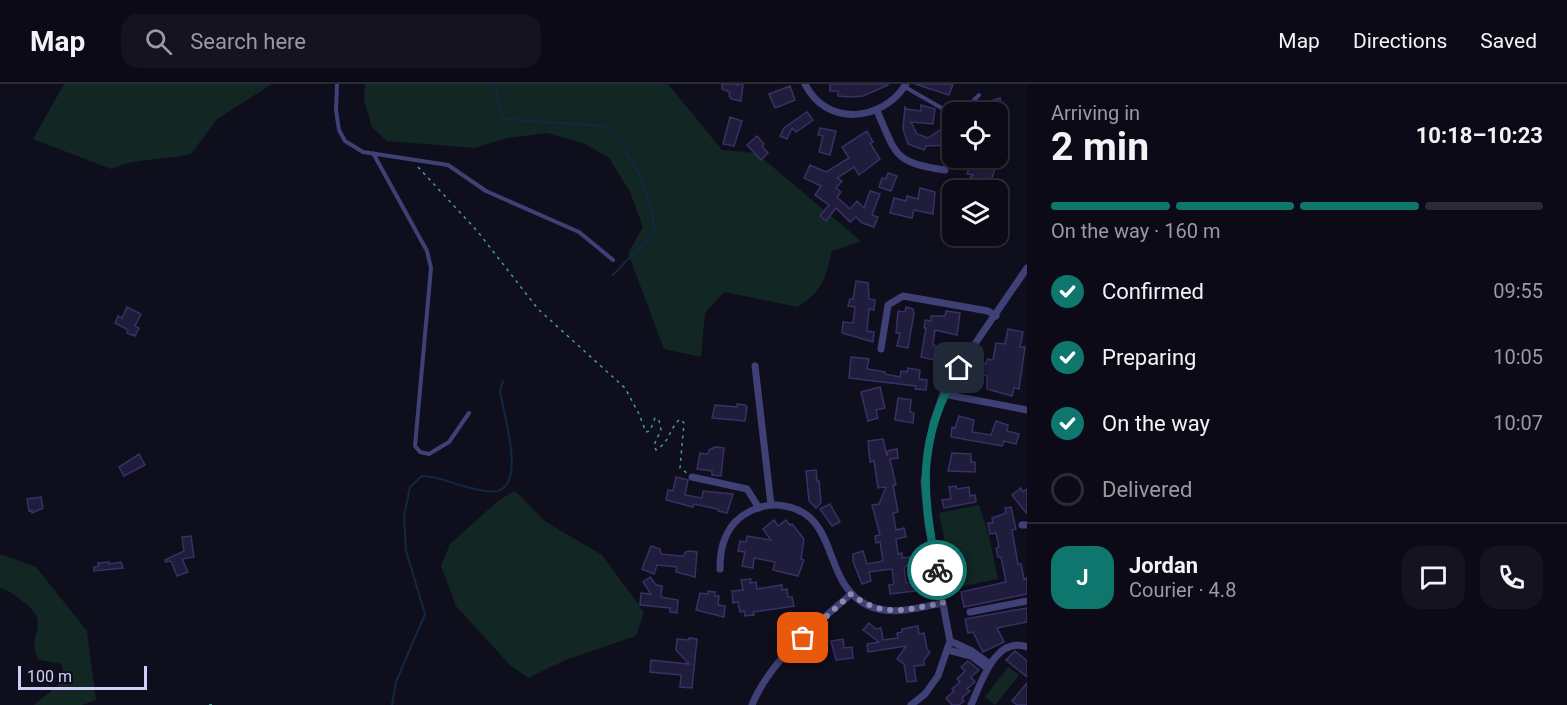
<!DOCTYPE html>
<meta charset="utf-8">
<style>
body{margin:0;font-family:Roboto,sans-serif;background:#14131f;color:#f1f3f6;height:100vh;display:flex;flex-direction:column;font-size:22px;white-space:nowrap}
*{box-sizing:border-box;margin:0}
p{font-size:20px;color:#9a9aa1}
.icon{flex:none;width:33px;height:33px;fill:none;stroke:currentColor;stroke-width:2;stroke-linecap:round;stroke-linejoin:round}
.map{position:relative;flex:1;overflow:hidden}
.sheet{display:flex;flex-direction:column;background:#0b0a16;width:540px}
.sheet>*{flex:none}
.fabs{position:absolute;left:942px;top:18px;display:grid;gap:12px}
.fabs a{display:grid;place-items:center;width:66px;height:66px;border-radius:12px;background:#0b0a16;box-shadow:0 3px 9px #0003,0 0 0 2px #2b2b35;font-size:30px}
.scale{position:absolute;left:18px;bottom:15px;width:129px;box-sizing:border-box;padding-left:6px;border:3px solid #d1cff9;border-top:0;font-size:16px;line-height:21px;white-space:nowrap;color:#d1cff9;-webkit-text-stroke:4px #0f0e1d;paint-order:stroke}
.pin{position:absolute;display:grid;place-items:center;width:51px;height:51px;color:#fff;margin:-26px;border-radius:12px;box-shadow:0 3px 9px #0006}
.courier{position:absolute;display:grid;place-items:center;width:60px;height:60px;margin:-30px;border:4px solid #0f766e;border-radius:50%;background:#fff;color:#222;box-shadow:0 2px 8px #0007}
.overview em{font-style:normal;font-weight:700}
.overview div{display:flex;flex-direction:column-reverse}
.overview{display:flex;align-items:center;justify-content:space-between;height:102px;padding:0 24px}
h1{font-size:39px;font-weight:700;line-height:45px}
.bar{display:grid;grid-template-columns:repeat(4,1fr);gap:9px 6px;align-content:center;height:72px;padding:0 24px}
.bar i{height:8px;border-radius:4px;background:#2b2b35}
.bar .current{background:#0f766e}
.bar p{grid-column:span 4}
.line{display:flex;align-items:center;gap:15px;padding:0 24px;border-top:2px solid #2b2b35}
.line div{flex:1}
.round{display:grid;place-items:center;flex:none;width:63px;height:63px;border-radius:18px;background:#14131f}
ol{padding:0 24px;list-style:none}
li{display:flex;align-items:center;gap:18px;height:66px}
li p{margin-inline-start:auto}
li .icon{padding:6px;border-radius:50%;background:#0f766e;color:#fff;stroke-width:4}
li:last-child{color:#9a9aa1}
li i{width:33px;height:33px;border:3px solid #2b2b35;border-radius:50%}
header{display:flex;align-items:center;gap:36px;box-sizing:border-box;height:84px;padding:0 30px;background:#0b0a16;border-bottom:2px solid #2b2b35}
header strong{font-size:28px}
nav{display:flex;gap:33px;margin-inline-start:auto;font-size:21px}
.search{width:420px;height:54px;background:#14131f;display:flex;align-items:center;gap:15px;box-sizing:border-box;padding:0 21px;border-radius:18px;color:#9a9aa1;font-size:22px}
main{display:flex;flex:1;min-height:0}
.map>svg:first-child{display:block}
.green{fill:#122624}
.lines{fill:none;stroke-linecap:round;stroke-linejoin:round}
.stream{stroke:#132841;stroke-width:2}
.building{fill:#201c3b;stroke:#373165;stroke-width:1.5}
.path{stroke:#3ba294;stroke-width:1.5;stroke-dasharray:3 4.5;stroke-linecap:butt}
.lane{stroke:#3e4076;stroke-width:4}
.street{stroke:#3e4076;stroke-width:7}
.done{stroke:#8d8bac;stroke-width:6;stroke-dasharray:0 10.8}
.route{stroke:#0f766e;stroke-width:8}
</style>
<header>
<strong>Map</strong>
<div class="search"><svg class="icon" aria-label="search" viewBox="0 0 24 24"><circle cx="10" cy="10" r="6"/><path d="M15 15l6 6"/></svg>Search here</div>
<nav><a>Map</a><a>Directions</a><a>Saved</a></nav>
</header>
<main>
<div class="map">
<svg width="1027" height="621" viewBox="0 0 1027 621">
<rect width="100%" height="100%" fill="#0f0e1d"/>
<path class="green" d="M64,0H272L217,35L191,70C164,76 135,74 111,85L33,55Z
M365,0H668L722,66L756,69L861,157L832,167C825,195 823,206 798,223L724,208L705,229L701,273L664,265L628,169L643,143L630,108L609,74L583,59L547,49L507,54L475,64L387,57L372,43L364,16Z
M515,407L546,438L602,471L644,528L636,552L568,575L528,594L509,580L456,522L441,482L450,460L499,416Z
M979,421L989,452L998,495L954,504L939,429Z
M0,470L36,483L87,547L96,616L82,621H34C48,606 65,606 62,580L39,576C23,552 56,540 21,516C15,511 8,506 0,504Z
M1008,583L1019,591L995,621L985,613Z"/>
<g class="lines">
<path class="stream" d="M494,0L503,35L603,42C632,66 651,110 655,147L613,191
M392,621L396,598L425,530L406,467L404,432L410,403L422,392C440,392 454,401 471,404C479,406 490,409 498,407C526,398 503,329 500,307L503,297"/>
</g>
<path class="building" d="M722,0H737V2L738,0H743L741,17L732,15L729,12L730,8L722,5Z
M830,0H888V1L863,12L850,13L838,12V7H830Z
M915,0H953L949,11Z
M790,2L795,16L775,24L769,10Z
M1000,14L1005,36L998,38V28H990L987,18Z
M921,21L935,25L933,40L911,38L917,50L928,54L952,38V61L926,62L924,66L908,60L903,45L905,22L906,25L921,27Z
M807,28L813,36L796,48L792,44L787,55L780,52L784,44Z
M730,33L742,37L734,62L723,60Z
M820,44L836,47L830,71L819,68L823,52L818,51Z
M867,47L873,58L870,59L880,75L859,91L854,83L837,94L842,97L836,104L841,108L837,113L850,125L857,117L864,124L870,107L880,110L872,131L878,133L874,143L862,139L856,133L850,138L836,124L826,137L820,132L829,121L815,111L821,102L804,94L810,81L826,88L849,74L842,63Z
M757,52L764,60L762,62L768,69L761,76L747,61Z
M971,78L995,85L988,106H958L973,91L967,90Z
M888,89L897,92L891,107L879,103L882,94L886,95Z
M920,104L935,108L933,130L914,126L912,134L890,129L894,114L906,117L907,112L918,115Z
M856,197L868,199L869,215L875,216L874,226L869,225L867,247L874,248L873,258L842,249L843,238L853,239L855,223L848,222L850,215H853Z
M127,223L141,230L135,242L139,244L135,252L127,249L128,246L115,239L118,232L122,234Z
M906,223L913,225L914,229L908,264L897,262L900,249H896L898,227L905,228Z
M946,227L960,229L957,251L935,246L933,260L938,264V266L945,268L943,278L921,273L926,244H924L925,236L931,237V232H945Z
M1008,245L1023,248L1020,263H1025L1019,305L1014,304L1012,312L987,305V292L978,289L980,279L986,280L987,275L993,276L996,259L1005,260Z
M851,273L869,275L867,285L885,288V290L900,293L901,287L907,288L908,284L920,286L919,295L927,296L926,306L915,305L916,302L849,294Z
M880,303L885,324L876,326L878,334L868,337L861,308Z
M898,314L911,316L910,328L914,329L913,339L895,336Z
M737,320L745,321L747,323L745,337L712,334L715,321L737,323Z
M959,332L974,336L972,348L991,351L996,337L1008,341L1007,347L1019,350L1016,360L1004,357L1002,362L951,353L952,343L955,344Z
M883,355L887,372L888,367L897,365L898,374L890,375L896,401H893L898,428L893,429L896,446L904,444L906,453L896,455L898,470L902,469V474L910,473L911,481L904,483L906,499L914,498L915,507L890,510L889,501L894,500L892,485L869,488L871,497L862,500L853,477V470L863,467L867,480L883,477L880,458L876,459L875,452L880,451L872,421L879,420L886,403L878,404L874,377L870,378L868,357Z
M715,363L724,364L721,392L712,391V387L697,385L700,369L708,370L709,366Z
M952,369L971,370V378H975V388L948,387Z
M139,370L145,381L124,392L119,383Z
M816,386L817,397H819L821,419L816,424L809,417L806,387Z
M676,393L688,396L685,411L702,414L703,407L733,410L727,429L718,427V425L694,420L693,423L666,416L668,406L673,407Z
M956,402L957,405L969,403L970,412L975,411L976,418L944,424L942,416L951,415L949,403Z
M1021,404L1023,408L1027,405V430L1012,411Z
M41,413L43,424L32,429V426L29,427L27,415Z
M830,420L840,438L832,442L820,425Z
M1011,423L1016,445L1012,446L1018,480H1021L1024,495L1027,494V510L964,523L961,508L1006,498L1001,473H998L996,464L999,463L996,449L990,450L988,439H993L992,434L1006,429L1005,424Z
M774,436L778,442L786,436L790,441L792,440L804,455L801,475L804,476L798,492L773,486L775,478L754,474L753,484L742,482L745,468L738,467L740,457L746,458L747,452L771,456L763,445Z
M191,452L194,473L182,475L188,488L177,492L171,477L166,478L165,476L184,467L182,453Z
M651,462L660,465L661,470L680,472H684L685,468L689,467L697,468L695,493L676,488L677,483L657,481L654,490L642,485Z
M109,478V480L121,478L123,484L94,487V483L99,482L98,479Z
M650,493L656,501L662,502L661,513L678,516L677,529L670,528V524L640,521L641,509L651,510L643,498Z
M751,495L750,499L756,498L757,505L782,501V506L787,505L788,513H792L794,522L753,528L754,531L745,532L744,527L740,528L738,518L733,519L732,507L743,506L741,496Z
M708,507L715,508V512H719L718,521L725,522L724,533L696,526L700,509L708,510Z
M1027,524V538L997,544L1004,558L983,568L973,548L968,549L965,535Z
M869,539L876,545L881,544L883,556L898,554L897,549L902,548V545L918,542L919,550L924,549L927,565L930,568L924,576V581L914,582L916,597L907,598L904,580L897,575L906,562L868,568L867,560L879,558L863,546Z
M689,554L697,555L692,604L680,603L681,591L650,588L651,576L689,580L676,566L677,555L689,556Z
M843,555L844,564L852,563L853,574L836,576L831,557Z
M1015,567L1027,577V593L1006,576Z
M968,577L979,586L971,593L975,598L967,605L970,607L962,614L964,617L959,621H952L946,614L954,607L952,605L960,598L957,595L965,587L961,583Z
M1027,599V621H1017L1012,617Z"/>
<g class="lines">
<path class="path" d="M418,83L478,148L538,225L625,304L639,330L646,348L650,347L655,334L659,336L661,346L654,361L656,366C671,357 668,346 680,335L684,339L680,384L687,389
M209,621L215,620"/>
<path class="lane" d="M337,0L336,26L339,46L345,57L363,68L448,81L486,107L579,148L613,176
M905,3L952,30
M962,28L979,11
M373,69L427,167L431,184L415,362L420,368L429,370L449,358L469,329"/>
<path class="street" d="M805,0C826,43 883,38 906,0
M877,27C897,72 893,78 945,86
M881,265L888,221L903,212L988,227L996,232
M755,282L771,421
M943,310L1027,326
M692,393L747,405L759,424
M1022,441H1027
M720,485C720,467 723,452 735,438C745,428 762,420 777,421C842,426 819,497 867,521C892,533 918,523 943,519
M970,528L1027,517
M950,557L972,567L990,580
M948,566L971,572L987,584
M752,621C770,576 816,541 851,510
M911,621L925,610L938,592L950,557L928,440L924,398L933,339L943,310L959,283L1027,184
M971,621C981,600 995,551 1027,563"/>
</g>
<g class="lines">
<path class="done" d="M803,554L851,510C884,535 906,525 943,519L937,486"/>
<path class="route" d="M937,486C922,406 916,356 959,284"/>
</g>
</svg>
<div class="fabs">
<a><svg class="icon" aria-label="locate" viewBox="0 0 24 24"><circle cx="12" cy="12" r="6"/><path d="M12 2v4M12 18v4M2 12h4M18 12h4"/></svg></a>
<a><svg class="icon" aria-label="layers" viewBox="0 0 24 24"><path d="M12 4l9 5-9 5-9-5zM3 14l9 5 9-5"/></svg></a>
</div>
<div class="scale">100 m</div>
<div class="pin" style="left:803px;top:554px;background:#ea580c"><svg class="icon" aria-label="bag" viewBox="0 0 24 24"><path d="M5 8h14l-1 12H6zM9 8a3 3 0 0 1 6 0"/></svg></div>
<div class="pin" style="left:959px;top:284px;background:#1f2937"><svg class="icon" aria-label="home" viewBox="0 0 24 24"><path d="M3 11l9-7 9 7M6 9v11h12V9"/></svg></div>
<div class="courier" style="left:937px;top:486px"><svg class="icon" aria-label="bike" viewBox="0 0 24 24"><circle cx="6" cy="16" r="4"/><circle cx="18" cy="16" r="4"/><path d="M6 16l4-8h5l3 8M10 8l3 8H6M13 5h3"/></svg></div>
</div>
<section class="sheet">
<div class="overview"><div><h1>2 min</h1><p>Arriving in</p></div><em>10:18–10:23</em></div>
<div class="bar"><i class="current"></i><i class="current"></i><i class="current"></i><i></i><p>On the way · 160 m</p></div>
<ol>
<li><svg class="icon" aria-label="check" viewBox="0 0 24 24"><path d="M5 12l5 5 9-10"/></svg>Confirmed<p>09:55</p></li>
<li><svg class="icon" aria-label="check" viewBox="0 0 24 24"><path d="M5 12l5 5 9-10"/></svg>Preparing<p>10:05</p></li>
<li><svg class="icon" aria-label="check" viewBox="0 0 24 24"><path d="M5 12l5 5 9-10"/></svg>On the way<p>10:07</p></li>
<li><i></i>Delivered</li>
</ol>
<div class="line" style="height:108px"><b class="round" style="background:#0f766e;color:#fff">J</b><div><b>Jordan</b><p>Courier · 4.8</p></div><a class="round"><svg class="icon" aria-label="chat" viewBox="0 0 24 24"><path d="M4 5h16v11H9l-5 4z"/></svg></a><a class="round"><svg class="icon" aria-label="phone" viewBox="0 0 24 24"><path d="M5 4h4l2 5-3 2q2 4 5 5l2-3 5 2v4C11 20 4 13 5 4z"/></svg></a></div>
</section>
</main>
